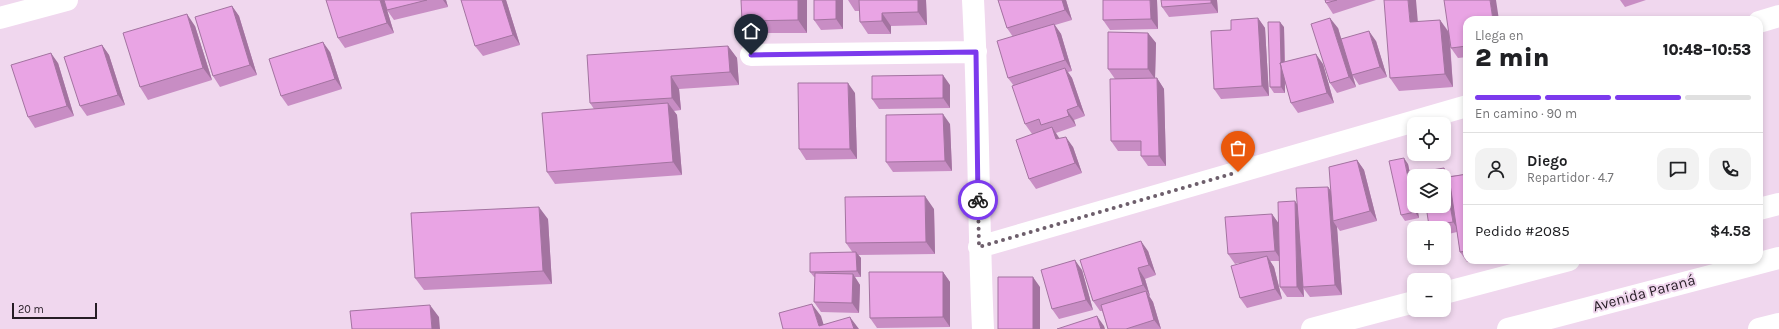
<!DOCTYPE html>
<html lang="es">
<meta charset="utf-8">
<style>
body{margin:0;font-family:Karla,sans-serif;background:#f2f2f2;color:#202124;height:100vh;display:flex;flex-direction:column;font-size:15px;white-space:nowrap}
*{box-sizing:border-box;margin:0}
p{font-size:13px;color:#757577}
.icon{flex:none;width:22px;height:22px;fill:none;stroke:currentColor;stroke-width:2;stroke-linecap:round;stroke-linejoin:round}
.map{position:relative;flex:1;overflow:hidden}
.details{position:absolute;left:1463px;top:16px;width:300px;height:248px;display:flex;flex-direction:column;background:#fff;border-radius:12px;box-shadow:0 2px 6px #0003}
.details>*{flex:none}
.fabs{position:absolute;left:1407px;top:117px;display:grid;gap:8px}
.fabs a{display:grid;place-items:center;width:44px;height:44px;border-radius:8px;background:#fff;box-shadow:0 2px 6px #0003;font-size:20px}
.scale{position:absolute;left:12px;bottom:10px;width:85px;box-sizing:border-box;padding-left:4px;border:2px solid #261d25;border-top:0;font-size:11px;line-height:14px;white-space:nowrap;color:#261d25;-webkit-text-stroke:3px #f0d7ee;paint-order:stroke}
.pin{position:absolute;display:grid;place-items:center;width:34px;height:34px;color:#fff;margin:-41px -17px;border-radius:50% 50% 50% 0;rotate:-45deg;box-shadow:0 0 4px #0007}
.pin .icon{rotate:45deg}
.courier{position:absolute;display:grid;place-items:center;width:40px;height:40px;margin:-20px;border:3px solid #7c3aed;border-radius:50%;background:#fff;color:#222;box-shadow:0 1px 5px #0007}
.overview em{font-style:normal;font-weight:800}
.overview div{display:flex;flex-direction:column-reverse}
.overview{display:flex;align-items:center;justify-content:space-between;height:68px;padding:0 12px}
h1{font-size:26px;font-weight:800;line-height:30px}
.bar{display:grid;grid-template-columns:repeat(4,1fr);gap:6px 4px;align-content:center;height:48px;padding:0 12px}
.bar i{height:5px;border-radius:3px;background:#e0e0e0}
.bar .on{background:#7c3aed}
.bar p{grid-column:span 4}
.line{display:flex;align-items:center;gap:10px;padding:0 12px;border-top:1px solid #e0e0e0}
.line div{flex:1}
.round{display:grid;place-items:center;flex:none;width:42px;height:42px;border-radius:12px;background:#f2f2f2}
.map>svg:first-child{display:block}
.lines{fill:none;stroke-linecap:round;stroke-linejoin:round}
.minor{stroke:#fff;stroke-width:22}
.major{stroke:#fff;stroke-width:22}
.wall{fill:#c88dc4}
.shaded-wall{fill:#a373a0}
.building{fill:#e9a4e4;stroke:#a373a0}
.done{stroke:#6d5e6b;stroke-width:4;stroke-dasharray:0 7.2}
.route{stroke:#7c3aed;stroke-width:5}
.labels{text-anchor:middle;dominant-baseline:central;stroke-width:4;stroke-linejoin:round;paint-order:stroke}
.street-label{font-size:15px;fill:#261d25;stroke:#f0d7ee}
</style>
<div class="map">
<svg width="1779" height="329" viewBox="0 0 1779 329">
<rect width="100%" height="100%" fill="#f0d7ee"/>
<g class="lines">
<path class="minor" d="M973,0C979,110 978,219 983,329
M0,18L67,0
M1759,22L1779,16
M751,55L976,52
M1759,209L1779,204
M979,247L1467,106
M1444,293L1569,260
M1312,329L1414,302"/>
<path class="major" d="M1508,329L1779,258
M1759,329L1779,324"/>
</g>
<path class="wall" d="M384,0H446L448,7L394,20L387,10Z
M384,0L394,33L345,48L338,38Z
M506,0L520,45L483,56L475,46Z
M807,0V33H750L742,21Z
M814,0H843V29L821,30L814,20Z
M848,0H926L927,25L891,26V34H868L860,22L859,11H855Z
M998,0H1066L1072,20L1055,25L1061,34L1072,71L1068,72L1072,78L1085,116L1074,120L1076,126L1056,133L1060,139L1073,147L1082,173L1036,189L1029,179L1032,134L1025,124L1014,86L1008,78L1013,37L1007,28Z
M1157,0L1158,29L1110,30L1103,20Z
M1217,0L1218,13L1169,17L1162,7Z
M1325,0H1376L1333,14L1326,3Z
M1620,0H1646L1625,7Z
M232,6L239,16L257,75L220,87L213,76Z
M1258,18L1265,28L1269,96L1221,99L1214,89L1231,30Z
M1440,20L1449,32L1467,20V57L1458,58L1451,48L1450,40L1453,87L1399,91L1390,78L1418,22Z
M195,26L212,80L148,100L140,87Z
M1284,27L1285,62L1323,64L1334,103L1298,113L1291,103L1285,82V93H1274L1270,87Z
M1338,28L1344,49L1376,41L1387,77L1359,85L1353,76L1356,87L1337,93L1330,83Z
M1148,33L1156,43L1155,78H1157L1164,89L1166,166H1148L1141,156V151H1118L1111,141L1129,79H1115L1108,69Z
M102,45L109,55L125,105L87,116L80,106Z
M728,46L737,58L739,85L679,89L681,110L674,111L677,115L682,175L555,184L547,172L594,109L590,103Z
M330,52L342,89L288,106L281,96Z
M58,63L74,116L35,128L28,117Z
M950,85V108L879,109L872,99Z
M855,93L857,159L806,160L799,149Z
M950,124L952,171L893,172L886,162Z
M1357,160L1364,170L1377,221L1340,231L1337,227L1342,295L1310,297L1304,289V297H1287L1280,287V261H1270L1274,267L1282,299L1247,308L1240,298L1239,263L1235,264L1228,254L1272,214L1279,224L1328,187L1331,191Z
M1408,164L1414,193V206H1417L1419,218L1405,221L1401,215Z
M1444,168L1450,176L1467,174V260H1480L1467,262L1460,252L1457,232L1444,235V228H1431L1429,226Z
M934,209L935,254L858,255L861,258V277H855L860,285L859,313L821,312L814,302L815,277H814L810,272L853,253L846,243Z
M548,219L552,284L424,290L415,278Z
M1148,251L1156,275L1145,279L1150,296H1149L1153,302L1161,329H1108L1102,311H1100L1093,301Z
M1082,270L1093,310L1059,319L1052,309Z
M943,272L950,282V327L877,328L870,318Z"/>
<path class="shaded-wall" d="M380,0H384L394,33L387,23Z
M443,0H446L448,7Z
M502,0H506L520,45L513,35Z
M798,0H807V33L798,20Z
M836,0H843V29L836,19Z
M918,0H926L927,25L918,12Z
M1062,0H1066L1072,20L1065,10Z
M1150,0H1157L1158,29L1151,19Z
M1211,0H1217L1218,13L1211,3Z
M1408,0H1416L1419,35L1410,22Z
M1490,0H1496L1499,20H1493Z
M232,6L239,16L257,75L250,65Z
M882,13L891,26V34L882,21Z
M187,14L195,26L212,80L203,68Z
M1258,18L1265,28L1269,96L1262,86Z
M1330,18L1338,28L1356,87L1349,77Z
M1440,20L1449,33L1453,87L1445,74Z
M1280,22L1284,27L1285,93L1281,87Z
M1054,24L1061,34L1072,71L1065,60Z
M1369,31L1376,41L1387,77L1380,67Z
M1148,33L1156,43L1155,79L1148,69Z
M323,42L330,52L342,89L335,79Z
M102,45L109,55L125,105L118,95Z
M728,46L737,58L739,85L730,72Z
M51,53L58,63L74,116L67,106Z
M1316,54L1323,64L1334,103L1327,93Z
M1065,68L1072,78L1085,116L1078,106Z
M943,75L950,85V108L943,98Z
M671,76L679,89L681,110L672,98Z
M1157,78L1164,89L1166,166L1159,156Z
M848,83L855,93L857,159L850,149Z
M668,103L677,115L682,175L673,162Z
M1067,110L1074,120L1076,126L1069,116Z
M943,114L950,124L952,171L945,161Z
M1052,127L1059,138L1064,150L1056,139Z
M1066,137L1073,147L1082,173L1075,163Z
M1404,158L1408,164L1414,193V206H1417L1419,218L1415,212Z
M1357,160L1364,170L1377,221L1370,211Z
M1444,168L1451,178L1460,232L1453,222Z
M1328,187L1335,197L1333,221L1337,227L1342,295L1335,285Z
M925,196L934,209L935,254L926,242Z
M1295,201L1302,211L1303,287V289L1304,297L1297,287Z
M539,207L548,219L552,284L543,271Z
M1272,214L1279,224L1282,261L1275,251Z
M1141,241L1148,251L1156,275L1149,265Z
M856,252L861,258V277L857,271Z
M1267,256L1274,267L1282,299L1275,289Z
M1075,260L1082,270L1093,310L1086,300Z
M1138,268L1145,279L1150,296L1143,285Z
M943,272L950,282V327L943,317Z
M853,274L860,285L859,313L852,303Z
M1033,277L1040,287V329H1033Z
M1146,291L1153,302L1161,329L1154,320Z
M812,304L821,316L825,329L819,326Z
M430,305L439,317L440,329H432Z
M1097,316L1104,326L1105,329H1101Z
M850,317L859,329H854Z"/>
<path class="building" d="M326,0H380L387,23L338,38Z
M384,0H427L387,10Z
M461,0H502L513,35L475,46Z
M741,0H798V20L742,21Z
M814,0H836V19L814,20Z
M859,0H918V12L882,13V21L860,22Z
M998,0H1062L1065,10L1007,28Z
M1103,0H1150L1151,19L1103,20Z
M1161,0H1211V3L1162,7Z
M1325,0H1337L1326,3Z
M1384,0H1408L1410,22L1440,20L1445,74L1390,78Z
M1444,0H1490L1493,20H1467V46L1451,48Z
M232,6L250,65L213,76L195,17Z
M187,14L203,68L140,87L123,33Z
M1258,18L1262,86L1214,89L1211,31L1231,30V20Z
M1330,18L1349,77L1330,83L1311,24Z
M1268,22H1280L1281,63H1280L1281,66V87H1270Z
M1054,24L1065,60L1008,78L997,41Z
M1369,31L1380,67L1352,75L1341,39Z
M1108,32L1148,33V69H1108Z
M323,42L335,79L281,96L269,59Z
M102,45L118,95L80,106L64,57Z
M728,46L730,72L671,76L672,98L590,103L587,55Z
M51,53L67,106L28,117L11,65Z
M1316,54L1327,93L1291,103L1280,63Z
M1065,68L1078,106L1067,110L1069,116L1041,125L1039,119L1025,124L1012,86Z
M943,75V98L872,99V76Z
M1157,78L1159,156H1141V141H1111L1110,79Z
M798,83H848L850,149H799Z
M668,103L673,162L547,172L542,113Z
M943,114L945,161L886,162V115Z
M1052,127L1056,139L1066,137L1075,163L1029,179L1016,140Z
M1404,158L1415,212L1401,215L1389,161Z
M1357,160L1370,211L1333,221L1329,167Z
M1444,168L1453,222L1429,226L1426,206H1444V176H1421L1420,172Z
M1467,174V251L1460,252L1449,177Z
M1328,187L1335,285L1303,287L1296,188Z
M925,196L926,242L846,243L845,197Z
M1295,201L1297,287H1280L1278,202Z
M539,207L543,271L415,278L411,213Z
M1272,214L1275,251L1228,254L1225,217Z
M1141,241L1149,265L1138,268L1143,285L1093,301L1080,260Z
M856,252L857,271L810,272V253Z
M1267,256L1275,289L1240,298L1231,266Z
M1075,260L1086,300L1052,309L1041,270Z
M869,272H943V317L870,318Z
M815,273L853,274L852,303L814,302Z
M998,277H1033V329H998Z
M1146,291L1154,320L1126,329H1108L1101,305Z
M812,304L819,326L850,317L854,329H783L779,313Z
M430,305L432,329H352L350,311Z
M1097,316L1101,329H1057Z"/>
<g class="lines">
<path class="done" d="M978,200L979,247L1238,172"/>
<path class="route" d="M751,55L976,52L978,200"/>
</g>
<g class="labels">
<g class="street-label">
<text transform="translate(1644 293) rotate(-15)">Avenida Paraná</text>
</g>
</g>
</svg>
<div class="fabs">
<a><svg class="icon" aria-label="locate" viewBox="0 0 24 24"><circle cx="12" cy="12" r="6"/><path d="M12 2v4M12 18v4M2 12h4M18 12h4"/></svg></a>
<a><svg class="icon" aria-label="layers" viewBox="0 0 24 24"><path d="M12 4l9 5-9 5-9-5zM3 14l9 5 9-5"/></svg></a>
<a>+</a>
<a>−</a>
</div>
<div class="scale">20 m</div>
<div class="pin" style="left:1238px;top:172px;background:#ea580c"><svg class="icon" aria-label="bag" viewBox="0 0 24 24"><path d="M5 8h14l-1 12H6zM9 8a3 3 0 0 1 6 0"/></svg></div>
<div class="pin" style="left:751px;top:55px;background:#1f2937"><svg class="icon" aria-label="home" viewBox="0 0 24 24"><path d="M3 11l9-7 9 7M6 9v11h12V9"/></svg></div>
<div class="courier" style="left:978px;top:200px"><svg class="icon" aria-label="bike" viewBox="0 0 24 24"><circle cx="6" cy="16" r="4"/><circle cx="18" cy="16" r="4"/><path d="M6 16l4-8h5l3 8M10 8l3 8H6M13 5h3"/></svg></div>
<section class="details">
<div class="overview"><div><h1>2 min</h1><p>Llega en</p></div><em>10:48–10:53</em></div>
<div class="bar"><i class="on"></i><i class="on"></i><i class="on"></i><i></i><p>En camino · 90 m</p></div>
<div class="line" style="height:72px"><a class="round"><svg class="icon" aria-label="person" viewBox="0 0 24 24"><circle cx="12" cy="8" r="4"/><path d="M4 21q1-7 8-7t8 7"/></svg></a><div><b>Diego</b><p>Repartidor · 4.7</p></div><a class="round"><svg class="icon" aria-label="chat" viewBox="0 0 24 24"><path d="M4 5h16v11H9l-5 4z"/></svg></a><a class="round"><svg class="icon" aria-label="phone" viewBox="0 0 24 24"><path d="M5 4h4l2 5-3 2q2 4 5 5l2-3 5 2v4C11 20 4 13 5 4z"/></svg></a></div>
<div class="line" style="height:52px"><div>Pedido #2085</div><b>$4.58</b></div>
</section>
</div>
